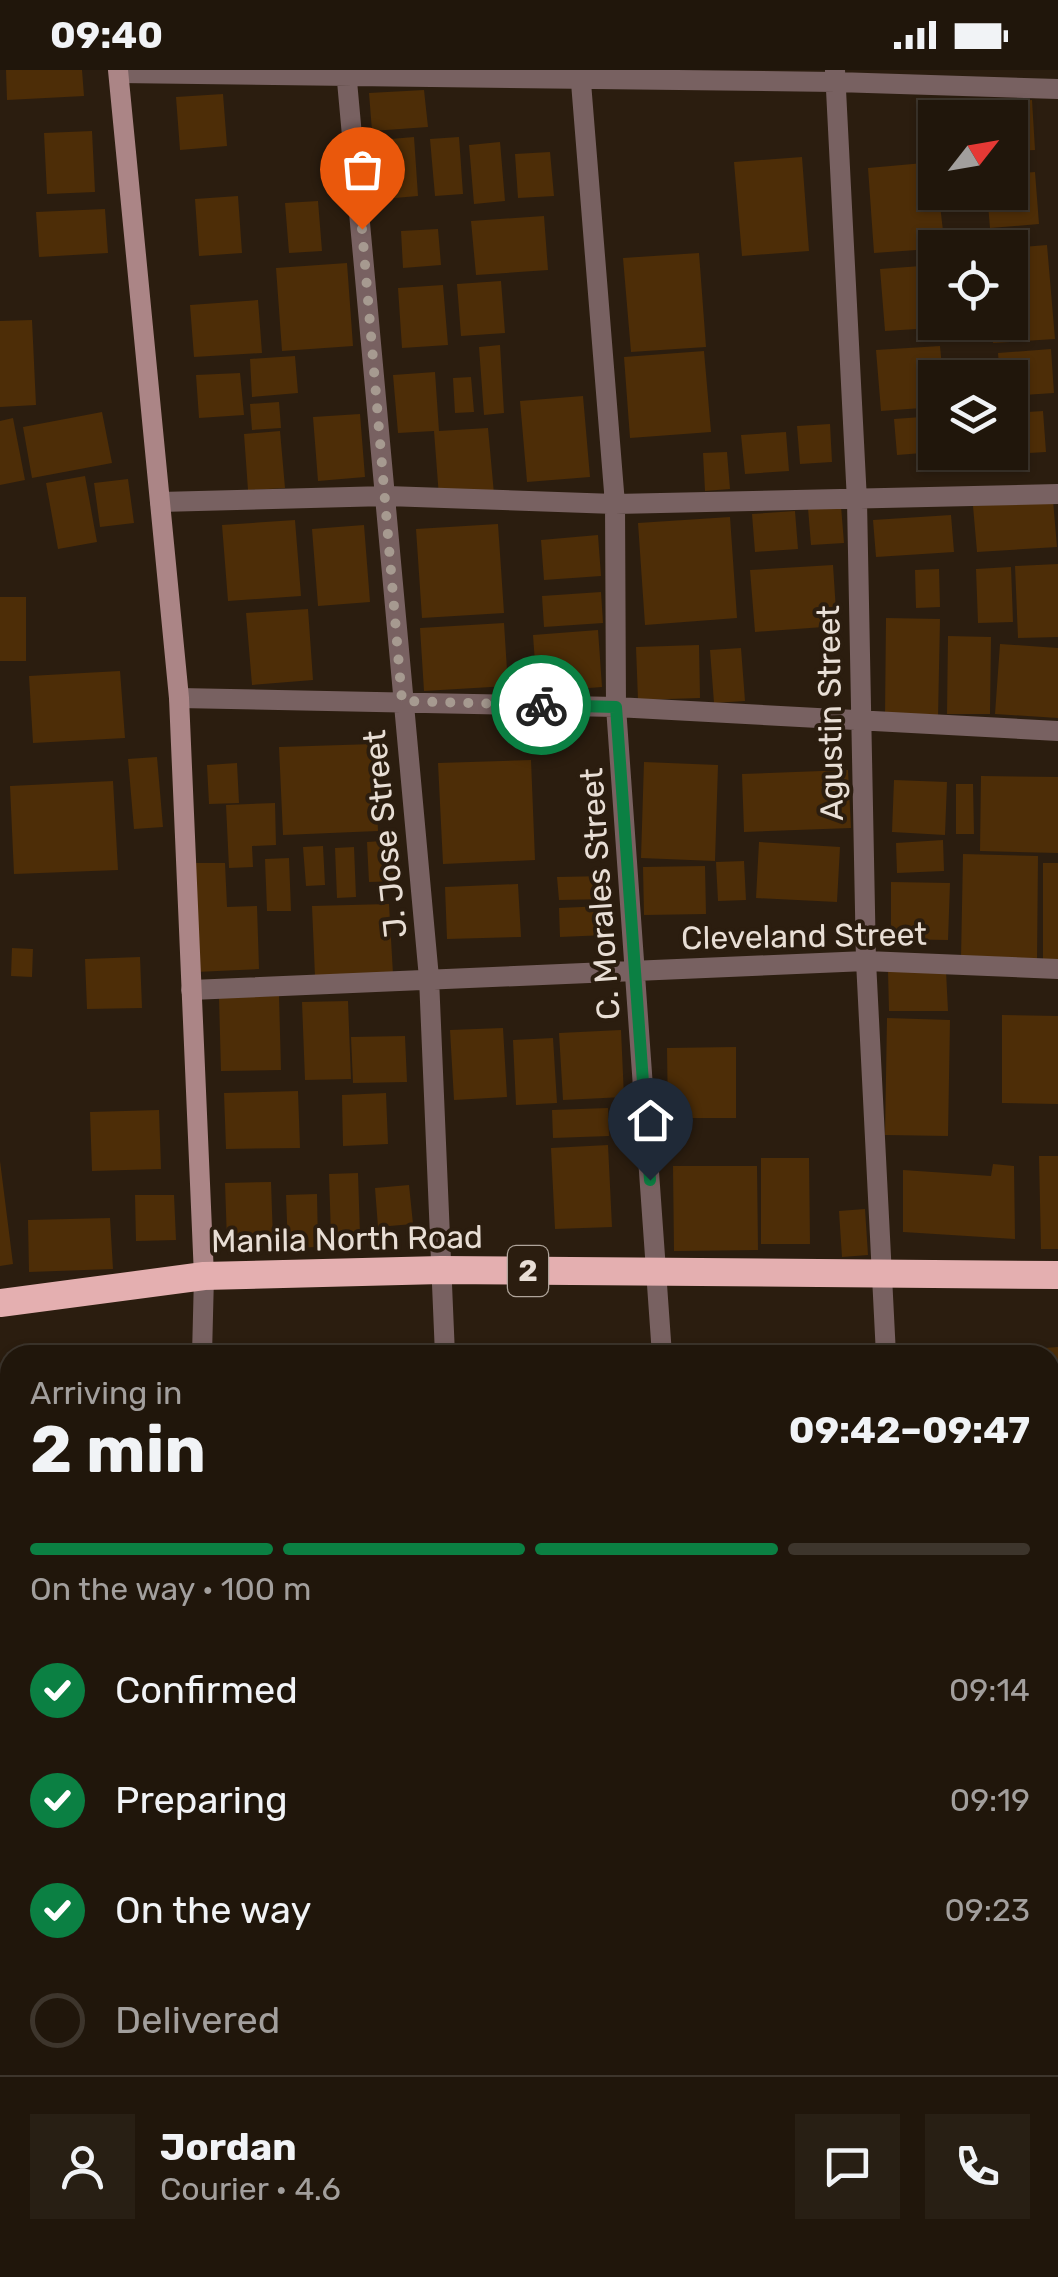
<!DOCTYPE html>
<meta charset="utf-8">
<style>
body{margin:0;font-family:Rubik,sans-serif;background:#281f14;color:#f1f3f6;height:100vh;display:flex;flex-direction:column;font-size:38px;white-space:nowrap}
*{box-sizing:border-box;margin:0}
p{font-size:32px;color:#a29f9d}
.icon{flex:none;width:55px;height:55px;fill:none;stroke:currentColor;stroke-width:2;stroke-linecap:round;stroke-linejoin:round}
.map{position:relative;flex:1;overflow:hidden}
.details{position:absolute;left:0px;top:1275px;width:1060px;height:932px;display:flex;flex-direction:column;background:#20160b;border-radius:30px 30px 0 0;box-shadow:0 2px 8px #0004,0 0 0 2px #3d352c}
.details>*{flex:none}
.needle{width:65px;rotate:59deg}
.tools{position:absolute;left:918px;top:30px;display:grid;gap:20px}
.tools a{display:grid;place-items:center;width:110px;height:110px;border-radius:0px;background:#20160b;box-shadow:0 2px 8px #0004,0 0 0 2px #3d352c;font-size:50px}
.pin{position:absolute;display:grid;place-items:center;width:85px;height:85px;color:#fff;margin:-102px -42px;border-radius:50% 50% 50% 0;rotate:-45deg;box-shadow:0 0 10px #0007}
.pin .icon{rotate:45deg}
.courier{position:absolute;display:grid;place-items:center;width:100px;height:100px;margin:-50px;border:8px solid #0b8043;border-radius:50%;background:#fff;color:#222;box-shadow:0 2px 12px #0007}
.overview em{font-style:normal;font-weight:700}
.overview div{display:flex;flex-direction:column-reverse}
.overview{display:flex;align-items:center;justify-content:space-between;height:170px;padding:0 30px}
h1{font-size:65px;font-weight:700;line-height:75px}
.bar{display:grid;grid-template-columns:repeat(4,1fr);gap:15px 10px;align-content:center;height:120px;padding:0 30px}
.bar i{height:12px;border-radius:8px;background:#3d352c}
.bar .on{background:#0b8043}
.bar p{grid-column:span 4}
.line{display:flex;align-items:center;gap:25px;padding:0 30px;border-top:2px solid #3d352c}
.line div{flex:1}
.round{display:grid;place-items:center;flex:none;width:105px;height:105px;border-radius:0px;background:#281f14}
ol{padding:0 30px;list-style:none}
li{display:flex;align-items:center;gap:30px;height:110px}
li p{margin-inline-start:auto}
li .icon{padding:10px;border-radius:50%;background:#0b8043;color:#fff;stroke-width:4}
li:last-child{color:#a29f9d}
li i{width:55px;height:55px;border:5px solid #3d352c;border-radius:50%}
.status{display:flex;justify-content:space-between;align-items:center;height:70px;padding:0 50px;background:#20160b;direction:ltr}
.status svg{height:28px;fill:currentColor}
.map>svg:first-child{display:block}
.building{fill:#4d2d07}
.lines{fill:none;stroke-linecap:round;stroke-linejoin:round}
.minor{stroke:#786161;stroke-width:20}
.secondary{stroke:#ab8586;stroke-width:20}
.trunk{stroke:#e4afb0;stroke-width:28}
.done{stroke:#a69a90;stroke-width:10;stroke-dasharray:0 18}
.route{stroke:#0b8043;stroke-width:12}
.labels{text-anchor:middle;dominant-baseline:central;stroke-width:8;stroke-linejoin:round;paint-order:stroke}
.shield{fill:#2b1d0f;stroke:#afa49a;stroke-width:2.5}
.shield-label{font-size:30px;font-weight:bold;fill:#e8ded5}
.street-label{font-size:32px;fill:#e8ded5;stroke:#2b1d0f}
</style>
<div class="status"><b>09:40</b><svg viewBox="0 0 49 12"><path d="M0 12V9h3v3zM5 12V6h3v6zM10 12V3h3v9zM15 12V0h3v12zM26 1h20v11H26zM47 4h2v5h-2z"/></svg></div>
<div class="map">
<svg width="1058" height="2207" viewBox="0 0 1058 2207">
<rect width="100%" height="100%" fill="#2b1d0f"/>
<path class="building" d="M6,0H82L84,26L7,30Z
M424,20L428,57L372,61L369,23Z
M223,24L227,76L180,80L176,27Z
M1032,30L1035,80L1010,81V48H981L980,34Z
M92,61L95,122L47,124L44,63Z
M414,67L418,126L383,129L379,70Z
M459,67L463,124L435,126L430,69Z
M500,72L505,131L474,134L469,75Z
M550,82L554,126L518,128L515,84Z
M802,87L809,181L742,186L734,92Z
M935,92L945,178L874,183L868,98Z
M1035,102L1039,154L990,158L987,122H1010V104Z
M238,126L242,183L199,186L195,129Z
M318,131L322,181L289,183L285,133Z
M105,139L108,183L39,187L36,142Z
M544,146L548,200L476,205L471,151Z
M438,159L441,195L403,198L401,161Z
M972,162L973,177L962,178L961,163Z
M1047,175L1055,269L993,273L991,252H1010V178Z
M699,183L706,277L631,282L623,188Z
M347,193L353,276L282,281L276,198Z
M935,195V252H948V257L885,261L880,199Z
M501,211L505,263L461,266L457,214Z
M443,215L448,275L402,278L398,218Z
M258,230L262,283L194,287L190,235Z
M32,250L36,335L0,337V251Z
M500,275L504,343L484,345L479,277Z
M940,276L943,308H935V337L881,341L876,280Z
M1051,279L1054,323L1010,326V308H1000L998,283Z
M704,281L711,362L630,368L624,287Z
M295,286L298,323L252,327L250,289Z
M435,302L439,361L488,358L494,424L439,427L434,361L398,363L393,305Z
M240,303L244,345L199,348L196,305Z
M471,307L474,342L455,343L453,308Z
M583,326L590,407L527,412L520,331Z
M279,332L281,358L252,360L250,334Z
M1043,341L1046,382L1010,384V343Z
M102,342L112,393L32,408L23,357Z
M360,344L365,407L318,411L313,347Z
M935,346V382L897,385L894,349Z
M13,348L25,410L0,415V351Z
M830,354L832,392L800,394L797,356Z
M280,361L285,418L248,420L244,364Z
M786,362L789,401L745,404L741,365Z
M727,382L730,419L705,421L703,383Z
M85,406L97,472L58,479L46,413Z
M128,409L134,453L100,457L94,413Z
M1053,430L1057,477L977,482L973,436Z
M841,436L844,473L811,475L808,438Z
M795,441L798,479L755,482L752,444Z
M951,445L954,482L876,487L873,450Z
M730,447L737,548L645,555L638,453Z
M295,450L301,526L228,531L222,455Z
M498,454L504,543L422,548L416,459Z
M364,455L370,532L318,536L312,459Z
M598,465L601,506L544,510L541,470Z
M1058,494V567L1018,568L1015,496Z
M833,495L837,556L755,562L750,500Z
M1011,497L1013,552L978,553L976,499Z
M939,499L940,537L916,538L915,500Z
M601,522L603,553L544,557L542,526Z
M0,527H26V591H0Z
M308,539L313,610L252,615L246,543Z
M886,548L940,549L938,648L885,647Z
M504,553L508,616L424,621L420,558Z
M598,560L602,617L537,622L533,565Z
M948,566L991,567L990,644H947Z
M1000,574L1058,578V648L995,644Z
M699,575L700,628L638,630L636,577Z
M741,578L745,631L714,633L710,580Z
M120,601L125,668L33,673L29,606Z
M374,674L378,761L283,765L279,677Z
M157,687L163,757L134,759L128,689Z
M531,690L535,790L443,794L438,693Z
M644,692L718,695L715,791L641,788Z
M237,693L239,733L209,734L207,695Z
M848,700L851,758L744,762L742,704Z
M981,706L1058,707V783L980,781Z
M894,710L947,712L945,765L892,762Z
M113,711L118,800L14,804L10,716Z
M956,714H973L974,764H956Z
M275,733L276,775L252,776L253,797L229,798L226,735Z
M399,770L400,811L369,812L367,772Z
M943,770L944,801L897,803L896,773Z
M759,772L840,777L837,832L756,828Z
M323,776L325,815L306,816L303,777Z
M354,777L356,827L337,828L335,778Z
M963,784L1038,786L1037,891L961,889Z
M289,788L291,841H267L265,789Z
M744,791L746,830L718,831L716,792Z
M191,793H225L227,837L257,836L259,899L196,902Z
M1043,793H1058V891H1043Z
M705,796L706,844L644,845L643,797Z
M608,806L609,829L559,830L557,807Z
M891,812L950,813L948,870L891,869Z
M518,814L521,867L447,869L445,817Z
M389,834L393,904L315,907L312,836Z
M604,836L606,865L560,867L559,838Z
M12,878L33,879L32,907L11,906Z
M140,887L142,938L87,939L85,889Z
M888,901H946L948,941H889Z
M279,926L281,1000L221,1001L219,928Z
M348,931L351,1009L305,1010L302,932Z
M1002,945L1058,946V1034L1002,1033Z
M887,948L950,950L948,1066L885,1065Z
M503,958L507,1027L454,1030L450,960Z
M621,960L624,1027L563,1030L559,963Z
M405,966L407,1012L353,1013L351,967Z
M553,968L557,1033L516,1035L513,970Z
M736,977V1048H668L667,978Z
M298,1021L300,1078L226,1079L224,1023Z
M386,1023L388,1074L343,1076L342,1025Z
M608,1038L609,1066L553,1068L552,1040Z
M159,1040L161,1099L92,1101L90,1042Z
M608,1075L612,1157L555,1159L551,1078Z
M1039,1086H1058V1179H1041Z
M761,1088H809L810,1174H761Z
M0,1091L13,1194L0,1196Z
M993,1094L1014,1096L1015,1169L903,1162V1100L991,1106Z
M673,1096H757L758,1180L674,1181Z
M358,1103L360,1165L331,1166L329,1104Z
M271,1112L273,1170L227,1171L225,1113Z
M409,1115L413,1154L378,1157L375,1118Z
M317,1124L318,1177L288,1178L286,1125Z
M135,1125H174L176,1170L136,1171Z
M865,1139L868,1185L842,1187L839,1141Z
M110,1148L113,1199L29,1202L28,1150Z
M1058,1277V1312L1050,1313V1285H1031L1030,1279Z
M1050,1322H1058V1361H1050Z
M1058,1363V1403H1050V1364Z
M10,1385V1530H2L0,1386Z
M1050,1495H1058V1553H1051Z
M0,1532H10V1590H0Z
M1,1628H10V1729H2Z
M1051,1679H1058V1765H1055Z
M4,1740H10V1790L7,1791Z
M3,1960H10V2014H5Z
M1056,1967L1058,2029H1050V1968Z
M1058,2048V2094L1050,2095V2049Z
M10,2141V2189L0,2191V2142Z
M1050,2180H1058V2207H1038L1037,2198H1050Z
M253,2198H324V2207H253Z
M508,2198H584V2207H508Z
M598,2198H644V2207H598Z
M661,2198H691L692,2207H661Z
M752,2198H804V2207H752Z
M817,2198H882L883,2207H818Z
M966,2198H1004V2207H967Z
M1010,2198H1033V2207H1011Z
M409,2201V2207H360V2204Z"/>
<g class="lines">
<path class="minor" d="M346,0L429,908L445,1285
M580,0L615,434L616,637L662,1285
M835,0L857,431L866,891L886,1285
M119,3L836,12L1058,19
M160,432L387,426L615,434L1058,424
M179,628L616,637L1058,661
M191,920L866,891L1058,899
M202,1285L204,1206
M0,1599H10
M1050,1603L1058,1604
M1050,1856H1058
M0,1876L10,1875
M1050,2110H1058
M214,2198V2207
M481,2198L482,2207
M703,2198V2207
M925,2198L926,2207"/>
<path class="secondary" d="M118,0L179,628L204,1206"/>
<path class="trunk" d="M0,1233L204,1206L441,1200L1058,1205"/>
</g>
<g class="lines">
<path class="done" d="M362,159L402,631L541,635"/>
<path class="route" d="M541,635L616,637L650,1110"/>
</g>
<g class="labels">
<rect class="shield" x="508" y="1176" width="40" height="50" rx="8"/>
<g class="shield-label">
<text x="528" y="1201">2</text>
</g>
<g class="street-label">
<text transform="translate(830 643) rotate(-91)">Agustin Street</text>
<text transform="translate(385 764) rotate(-96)">J. Jose Street</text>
<text transform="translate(600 824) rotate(-94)">C. Morales Street</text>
<text transform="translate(804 866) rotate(-1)">Cleveland Street</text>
<text transform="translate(347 1169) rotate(-1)">Manila North Road</text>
</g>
</g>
</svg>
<div class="tools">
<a><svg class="needle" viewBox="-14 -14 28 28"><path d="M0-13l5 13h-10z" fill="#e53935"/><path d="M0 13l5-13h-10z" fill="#a29f9d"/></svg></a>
<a><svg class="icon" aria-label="locate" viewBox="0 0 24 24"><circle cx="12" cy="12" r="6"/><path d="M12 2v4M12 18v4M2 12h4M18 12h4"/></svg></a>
<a><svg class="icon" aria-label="layers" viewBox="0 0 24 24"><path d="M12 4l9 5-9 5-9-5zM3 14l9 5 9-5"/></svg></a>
</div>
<div class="pin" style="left:362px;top:159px;background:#ea580c"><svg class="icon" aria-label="bag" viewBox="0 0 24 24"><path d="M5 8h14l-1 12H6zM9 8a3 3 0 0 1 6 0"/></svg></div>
<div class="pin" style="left:650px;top:1110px;background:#1f2937"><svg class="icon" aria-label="home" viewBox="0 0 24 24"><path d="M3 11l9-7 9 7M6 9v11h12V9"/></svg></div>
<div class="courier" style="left:541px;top:635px"><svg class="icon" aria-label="bike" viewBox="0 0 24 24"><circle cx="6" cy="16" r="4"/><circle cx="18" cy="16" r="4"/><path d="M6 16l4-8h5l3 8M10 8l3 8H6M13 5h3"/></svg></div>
<section class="details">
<div class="overview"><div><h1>2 min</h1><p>Arriving in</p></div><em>09:42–09:47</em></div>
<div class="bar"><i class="on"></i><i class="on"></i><i class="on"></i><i></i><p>On the way · 100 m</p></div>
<ol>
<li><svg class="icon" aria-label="check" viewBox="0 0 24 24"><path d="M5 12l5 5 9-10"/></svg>Confirmed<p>09:14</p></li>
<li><svg class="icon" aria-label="check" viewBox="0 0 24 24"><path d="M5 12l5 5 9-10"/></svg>Preparing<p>09:19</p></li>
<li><svg class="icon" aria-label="check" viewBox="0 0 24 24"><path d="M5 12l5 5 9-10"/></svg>On the way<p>09:23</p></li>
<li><i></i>Delivered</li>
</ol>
<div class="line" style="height:180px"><a class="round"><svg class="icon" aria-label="person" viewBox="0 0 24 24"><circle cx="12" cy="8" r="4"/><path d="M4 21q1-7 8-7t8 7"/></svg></a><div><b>Jordan</b><p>Courier · 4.6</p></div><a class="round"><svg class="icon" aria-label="chat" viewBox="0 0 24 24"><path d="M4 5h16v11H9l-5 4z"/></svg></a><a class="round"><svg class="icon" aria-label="phone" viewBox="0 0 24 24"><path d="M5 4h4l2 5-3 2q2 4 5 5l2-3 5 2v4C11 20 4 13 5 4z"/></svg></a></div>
</section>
</div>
